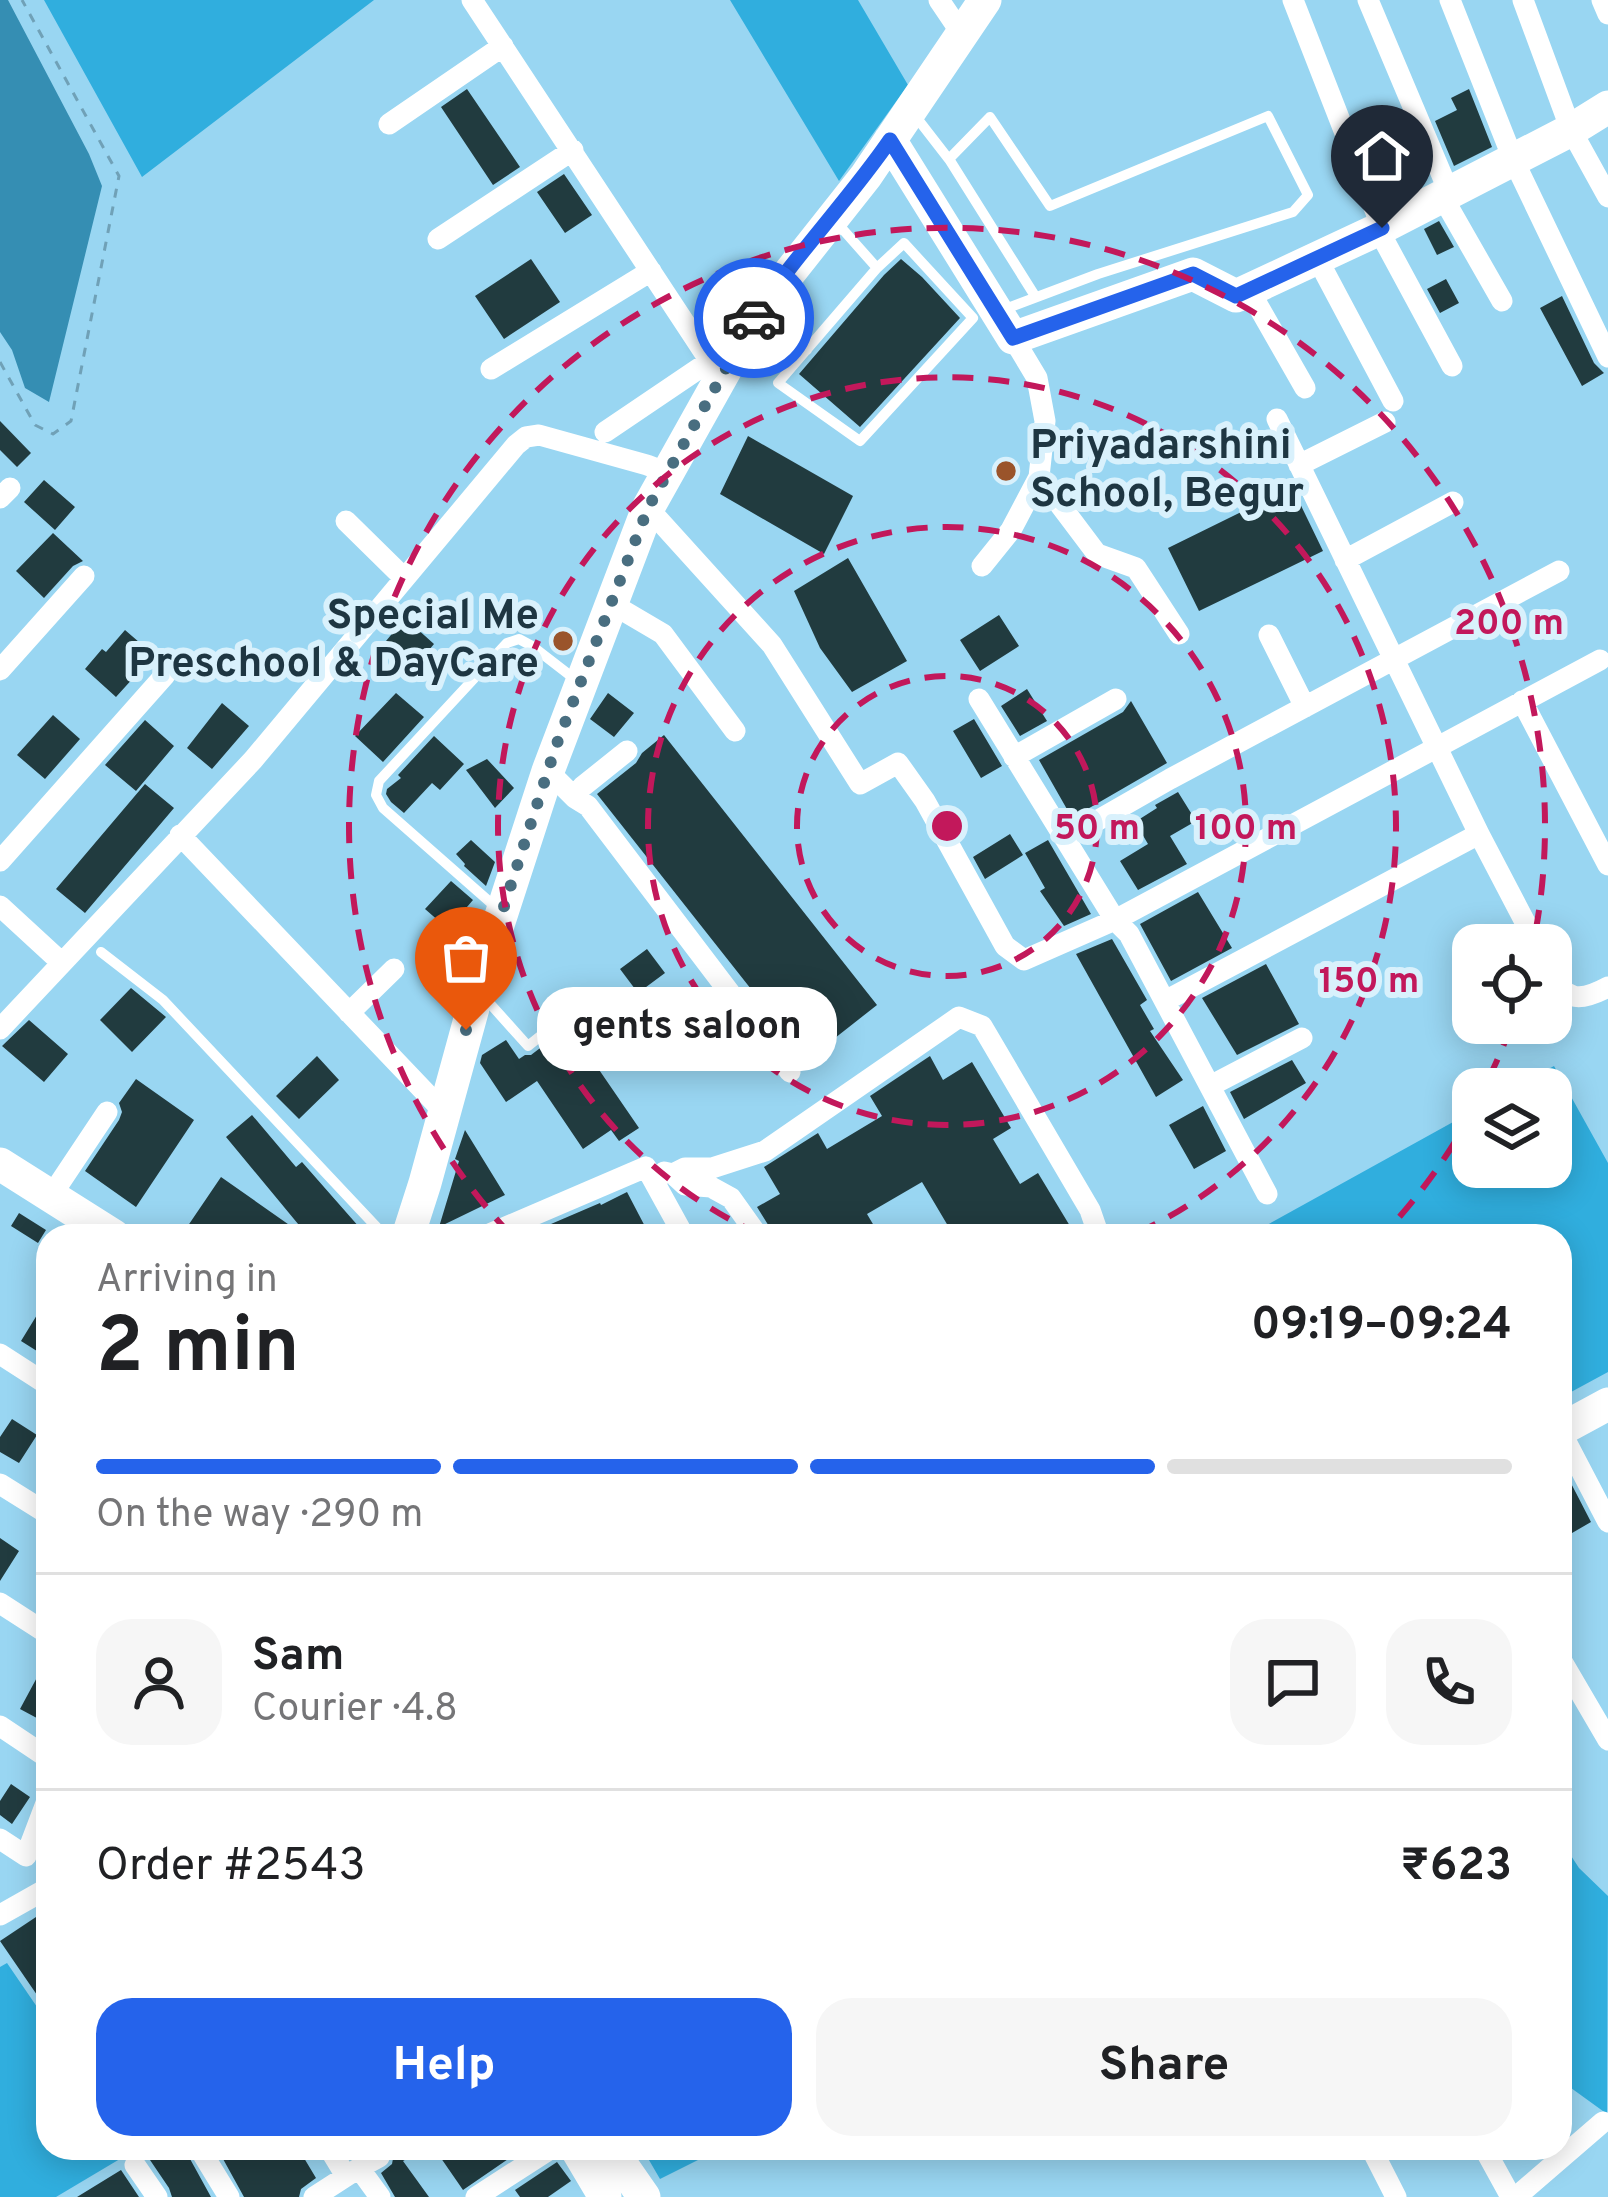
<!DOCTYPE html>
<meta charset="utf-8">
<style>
body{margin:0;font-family:Overpass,sans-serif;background:#f6f6f6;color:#202124;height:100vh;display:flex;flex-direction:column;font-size:45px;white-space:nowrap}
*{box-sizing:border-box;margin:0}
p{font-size:39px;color:#757577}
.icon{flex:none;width:66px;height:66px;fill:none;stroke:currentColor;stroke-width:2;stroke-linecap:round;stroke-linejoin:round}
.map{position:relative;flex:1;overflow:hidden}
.side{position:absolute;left:36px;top:1224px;width:1536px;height:936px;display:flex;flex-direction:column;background:#fff;border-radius:36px;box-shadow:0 6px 30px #0003}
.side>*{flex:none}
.fabs{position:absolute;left:1452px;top:924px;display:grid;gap:24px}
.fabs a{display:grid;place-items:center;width:120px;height:120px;border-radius:24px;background:#fff;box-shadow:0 6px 30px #0003;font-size:60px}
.pin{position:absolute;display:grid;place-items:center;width:102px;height:102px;color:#fff;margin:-123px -51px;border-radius:50% 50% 50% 0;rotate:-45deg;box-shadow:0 0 12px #0007}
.pin .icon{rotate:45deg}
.courier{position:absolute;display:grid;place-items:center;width:120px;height:120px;margin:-60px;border:9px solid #2563eb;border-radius:50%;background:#fff;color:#222;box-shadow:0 3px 15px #0007}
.bubble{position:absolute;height:84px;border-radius:36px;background:#fff;box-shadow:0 6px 30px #0003;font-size:39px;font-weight:700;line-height:84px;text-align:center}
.summary em{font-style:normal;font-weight:700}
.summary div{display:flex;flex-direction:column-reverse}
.summary{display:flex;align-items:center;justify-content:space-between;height:204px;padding:0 60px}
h1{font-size:78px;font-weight:700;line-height:90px}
.bar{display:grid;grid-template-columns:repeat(4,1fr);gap:18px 12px;align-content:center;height:144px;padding:0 60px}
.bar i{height:15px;border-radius:9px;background:#e0e0e0}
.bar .on{background:#2563eb}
.bar p{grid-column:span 4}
.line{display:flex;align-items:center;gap:30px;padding:0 60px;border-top:3px solid #e0e0e0}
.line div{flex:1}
.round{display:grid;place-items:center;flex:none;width:126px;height:126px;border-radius:36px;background:#f6f6f6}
.button{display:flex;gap:24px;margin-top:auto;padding:24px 60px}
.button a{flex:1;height:138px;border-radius:36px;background:#2563eb;color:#fff;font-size:48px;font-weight:700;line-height:138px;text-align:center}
.button a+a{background:#f6f6f6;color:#202124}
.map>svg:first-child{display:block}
.green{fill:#30aede}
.water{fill:#358eb3}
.building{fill:#213b3f}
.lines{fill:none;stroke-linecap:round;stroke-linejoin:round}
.path{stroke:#70a1b7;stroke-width:3;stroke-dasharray:9 9;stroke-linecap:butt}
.lane{stroke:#fff;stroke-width:10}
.street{stroke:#fff;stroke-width:21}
.secondary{stroke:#fff;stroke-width:33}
.done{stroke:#496e80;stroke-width:12;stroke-dasharray:0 21.6}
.route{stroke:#2563eb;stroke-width:15}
.ring{fill:none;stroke:#c2185b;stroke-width:6;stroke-dasharray:21 15}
.poi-dot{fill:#9a542b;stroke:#d9f1fc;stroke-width:4.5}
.labels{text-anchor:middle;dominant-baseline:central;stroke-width:12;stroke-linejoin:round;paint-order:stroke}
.poi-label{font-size:42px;font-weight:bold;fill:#1e3642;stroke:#d9f1fc;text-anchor:start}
.centre{fill:#c2185b;stroke:#d9f1fc;stroke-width:6}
.ring-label{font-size:36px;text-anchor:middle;font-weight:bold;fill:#c2185b;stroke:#d9f1fc;stroke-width:12;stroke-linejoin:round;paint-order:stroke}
</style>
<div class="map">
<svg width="1608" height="2197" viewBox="0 0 1608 2197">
<rect width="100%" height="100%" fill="#99d6f2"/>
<path class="green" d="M44,0H374L142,177Z
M730,0H858L908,85L839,181Z
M1554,1066L1608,1163V1372L1560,1398V1236H1247L1473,1111V1167H1551V1089H1512Z
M1560,1839L1579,1868L1608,1896L1607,2114L1560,2080Z
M7,1963L48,2023V2148L135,2150L56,2197H0V1967Z
M642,2148H722L660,2179Z"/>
<path class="water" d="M0,0H8L89,154L102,186L49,402L25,388L12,350L0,332Z"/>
<path class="building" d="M467,89L520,167L493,185L441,107Z
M1469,89L1492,147L1454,166L1435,121L1457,110L1451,98Z
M564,174L592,215L565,233L537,192Z
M1439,221L1454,247L1437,255L1424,229Z
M531,259L560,302L504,339L475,296Z
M901,259L922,277L960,318L860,427L799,374L884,275Z
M1446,279L1459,303L1440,313L1427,289Z
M1562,296L1594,363L1604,373L1582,386L1540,308Z
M0,421L31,453L17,467L0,450Z
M748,436L853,496L824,554L720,494Z
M44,480L75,507L55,530L24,502Z
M1292,487L1323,551L1199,611L1168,548Z
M53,533L83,561L73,566L44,598L16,571Z
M848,558L907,661L852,692L820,648L794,591Z
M999,615L1019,646L980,671L960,640Z
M405,618L434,644L415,667L386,641Z
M125,630L154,655L116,697L85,669L102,649L106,652Z
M1027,689L1047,721L1020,736L1001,706Z
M396,693L424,717L383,762L355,736Z
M608,693L634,713L614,737L590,719Z
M1131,701L1167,763L1072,818L1039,760L1123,712Z
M222,703L249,726L212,769L187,748Z
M53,715L80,739L45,779L17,755Z
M974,719L1002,766L981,778L953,731Z
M145,720L174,746L136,791L105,765Z
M664,735L877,1005L807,1060L597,794L636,763L642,753Z
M434,736L464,764L440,790L432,783L404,813L391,802L386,794L387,789L401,778L398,775Z
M487,759L514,788L495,808L466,770Z
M145,784L174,808L85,913L56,889Z
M1178,792L1196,821L1170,836L1187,864L1138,890L1120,861L1148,844L1135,822L1157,808L1155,805Z
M1010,834L1023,855L985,879L973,857Z
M471,840L495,862L486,886L464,866L465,864L456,854Z
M1048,840L1091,914L1064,926L1040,891L1045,888L1025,853Z
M451,881L473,900L448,929L425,909Z
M1198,892L1232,948L1171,981L1140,924Z
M1112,939L1147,1000L1140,1005L1154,1029L1150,1031L1183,1080L1156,1097L1076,954Z
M647,949L665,973L638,993L620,969Z
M1266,964L1299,1024L1237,1055L1202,998Z
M131,988L166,1017L132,1052L100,1020Z
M29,1020L68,1054L44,1082L2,1046Z
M569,1026L639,1128L619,1141L611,1130L583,1149L537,1081L506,1102L480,1063L482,1055L506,1040L519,1059L525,1055H531Z
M317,1056L339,1080L299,1119L276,1096Z
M930,1056L943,1080L972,1062L1011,1128L993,1139L1020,1184L1038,1173L1076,1236H954L922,1182L867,1214L880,1236H775L757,1207L780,1194L764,1167L818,1133L827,1149L882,1116L870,1096Z
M1292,1060L1306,1083L1244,1119L1230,1092Z
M136,1079L194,1120L136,1207L85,1171L119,1120L122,1112L119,1103Z
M1203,1106L1226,1151L1194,1169L1169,1125Z
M252,1115L296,1167L302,1162L367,1236H308L226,1137Z
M465,1130L505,1195L439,1227L459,1161L455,1159Z
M221,1177L305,1236H181Z
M627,1192L650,1236H523L600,1203L601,1205Z
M19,1213L46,1230L38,1243L11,1226Z
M48,1297V1358L21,1341Z
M12,1419L37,1435L19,1463L0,1452V1437Z
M1560,1462L1591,1522L1560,1540Z
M0,1538L19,1551L0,1581Z
M48,1657V1724L20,1709Z
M11,1784L30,1797L12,1824L0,1815V1801Z
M42,1913L48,1922V2011L0,1941Z
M166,2148H184L211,2197H172L169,2188L150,2160Z
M217,2148H298L316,2178L301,2189L299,2197H244Z
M395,2148H426L403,2161L429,2197H395L381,2173L392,2164Z
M434,2148H524L463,2190Z
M557,2162L571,2181L548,2197H520L515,2190Z
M121,2170L139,2197H77Z"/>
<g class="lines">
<path class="path" d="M0,362L35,425L53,434L71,421L119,176L22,0"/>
<path class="lane" d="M913,113L951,162
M838,224L877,268L904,243L973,318L860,441L778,383L877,268
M1000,311L1098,274L1293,212L1308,195L1268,116L1050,206L990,117L949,159L1035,296
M760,318L807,350
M499,910L383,808L376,795L379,781L507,643L519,639L532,646L576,680
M101,952L163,1000L385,1236
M484,997L528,1046L564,1017"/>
<path class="street" d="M472,0L721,378
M939,0L962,34
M1293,0L1382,228
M1368,0L1449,192
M1450,0L1513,159L1608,357
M1523,0L1571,130L1608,197
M1602,0L1608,14
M389,124L503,46
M1442,196L1502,301
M1378,229L1452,366
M438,239L573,150
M1317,258L1393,401
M1249,290L1305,388
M491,369L651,271
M1277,419L1479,834L1537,945
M605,432L710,361
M1299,465L1385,422
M1039,477L1097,554L1136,568L1179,634
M0,498L10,488
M648,508L772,645L860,784L898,763L925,801L1005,946L1024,960L1115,920L1600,660
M346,521L404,578
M1345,560L1453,502
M982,566L1011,530L1039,477L1045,421L1037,378L1013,338
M612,604L663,634L735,731
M1269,635L1305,707
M0,670L84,576
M979,699L1115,920L1129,934L1267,1194
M1522,701L1608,865
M1014,757L1116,699
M548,771L575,798L588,806L790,1072
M582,787L627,751
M180,835L444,1112
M1065,839L1170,779L1559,571
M0,861L165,675
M0,906L62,963
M1551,973C1566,1003 1582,1001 1608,987
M1165,1001L1479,834
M349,1013L394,969
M0,1029L253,760L516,445L526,437L539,435L647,465L668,473
M1210,1086L1302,1038
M646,1167L684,1236
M664,1172L673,1174L685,1185L711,1187L731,1198L758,1236
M673,1174L685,1168H712L765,1151L959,1017L982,1026L1090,1210L1099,1236
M51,1196L107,1112
M485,1236L646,1167
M0,1354L48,1385
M1560,1430L1608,1522
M0,1484L48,1514
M0,1603L48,1634
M1560,1658L1608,1740
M0,1726L48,1758
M0,1839L26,1856L48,1798
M0,1915L48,1888
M199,2148L229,2197
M329,2148L346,2176
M1371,2148L1396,2197
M1484,2148L1511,2197
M135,2165L157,2197
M359,2168L379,2157L380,2148
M314,2197L359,2168L380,2197
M476,2197L552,2148
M1516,2197L1603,2122"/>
<path class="secondary" d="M890,140L1013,338L1193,274L1236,296L1373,232L1571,130L1608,107
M0,1164L114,1236
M408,1236L425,1183L484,968L548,771L648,508L756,315L866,176L985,0
M1560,1430L1608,1404
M576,2148L605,2197
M610,2148L644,2197"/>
</g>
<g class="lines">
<path class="done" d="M466,1030L484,968L556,746L648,508L754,318"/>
<path class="route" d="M754,318C795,255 848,201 890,140L1013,338L1193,274L1236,296L1382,228"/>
</g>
<g class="ring">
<circle cx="947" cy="826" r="150"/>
<circle cx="947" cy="826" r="299"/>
<path d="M761 1235A449 449 0 1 1 1133 1235"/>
<path d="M1511 1026A598 598 0 0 1 1484 1088M1473 1111A598 598 0 0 1 1384 1234M510 1234A598 598 0 1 1 1534 940"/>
</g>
<g class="poi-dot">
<circle cx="1006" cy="471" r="12"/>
<circle cx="563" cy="641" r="12"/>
</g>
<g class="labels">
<g class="poi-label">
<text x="1030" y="447">Priyadarshini<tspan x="1030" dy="48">School, Begur</tspan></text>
<text x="539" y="617" text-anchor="end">Special Me<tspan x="539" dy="48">Preschool &amp; DayCare</tspan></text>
</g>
</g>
<circle cx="947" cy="826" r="18" class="centre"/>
<g class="ring-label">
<text x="1509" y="634">200 m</text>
<text x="1097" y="839">50 m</text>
<text x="1246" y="839">100 m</text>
<text x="1369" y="992">150 m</text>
</g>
</svg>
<div class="fabs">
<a><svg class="icon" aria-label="locate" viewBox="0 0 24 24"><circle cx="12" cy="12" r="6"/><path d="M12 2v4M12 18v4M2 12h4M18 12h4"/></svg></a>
<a><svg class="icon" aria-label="layers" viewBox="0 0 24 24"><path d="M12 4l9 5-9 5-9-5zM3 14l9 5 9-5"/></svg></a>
</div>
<div class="pin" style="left:466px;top:1030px;background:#ea580c"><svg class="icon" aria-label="bag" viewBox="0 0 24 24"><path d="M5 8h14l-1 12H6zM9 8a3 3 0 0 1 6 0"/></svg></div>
<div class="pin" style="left:1382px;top:228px;background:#1f2937"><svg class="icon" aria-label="home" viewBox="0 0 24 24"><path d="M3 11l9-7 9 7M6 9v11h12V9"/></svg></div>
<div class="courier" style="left:754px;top:318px"><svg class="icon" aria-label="car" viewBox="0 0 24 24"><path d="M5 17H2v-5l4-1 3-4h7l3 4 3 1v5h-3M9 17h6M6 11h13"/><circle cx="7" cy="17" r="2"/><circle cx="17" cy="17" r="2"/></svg></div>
<div class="bubble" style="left:537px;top:987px;width:300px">gents saloon</div>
<section class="side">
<div class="summary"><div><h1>2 min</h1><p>Arriving in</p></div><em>09:19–09:24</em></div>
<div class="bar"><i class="on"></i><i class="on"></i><i class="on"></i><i></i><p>On the way · 290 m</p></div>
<div class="line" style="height:216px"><a class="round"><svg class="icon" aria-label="person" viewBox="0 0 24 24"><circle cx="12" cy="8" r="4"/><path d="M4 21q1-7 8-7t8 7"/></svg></a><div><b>Sam</b><p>Courier · 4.8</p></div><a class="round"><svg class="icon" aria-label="chat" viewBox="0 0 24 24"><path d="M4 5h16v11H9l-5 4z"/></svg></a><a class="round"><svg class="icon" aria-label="phone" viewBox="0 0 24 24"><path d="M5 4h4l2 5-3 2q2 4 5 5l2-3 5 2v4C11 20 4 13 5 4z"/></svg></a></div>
<div class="line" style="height:156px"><div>Order #2543</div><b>₹623</b></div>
<div class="button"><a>Help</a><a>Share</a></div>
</section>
</div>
